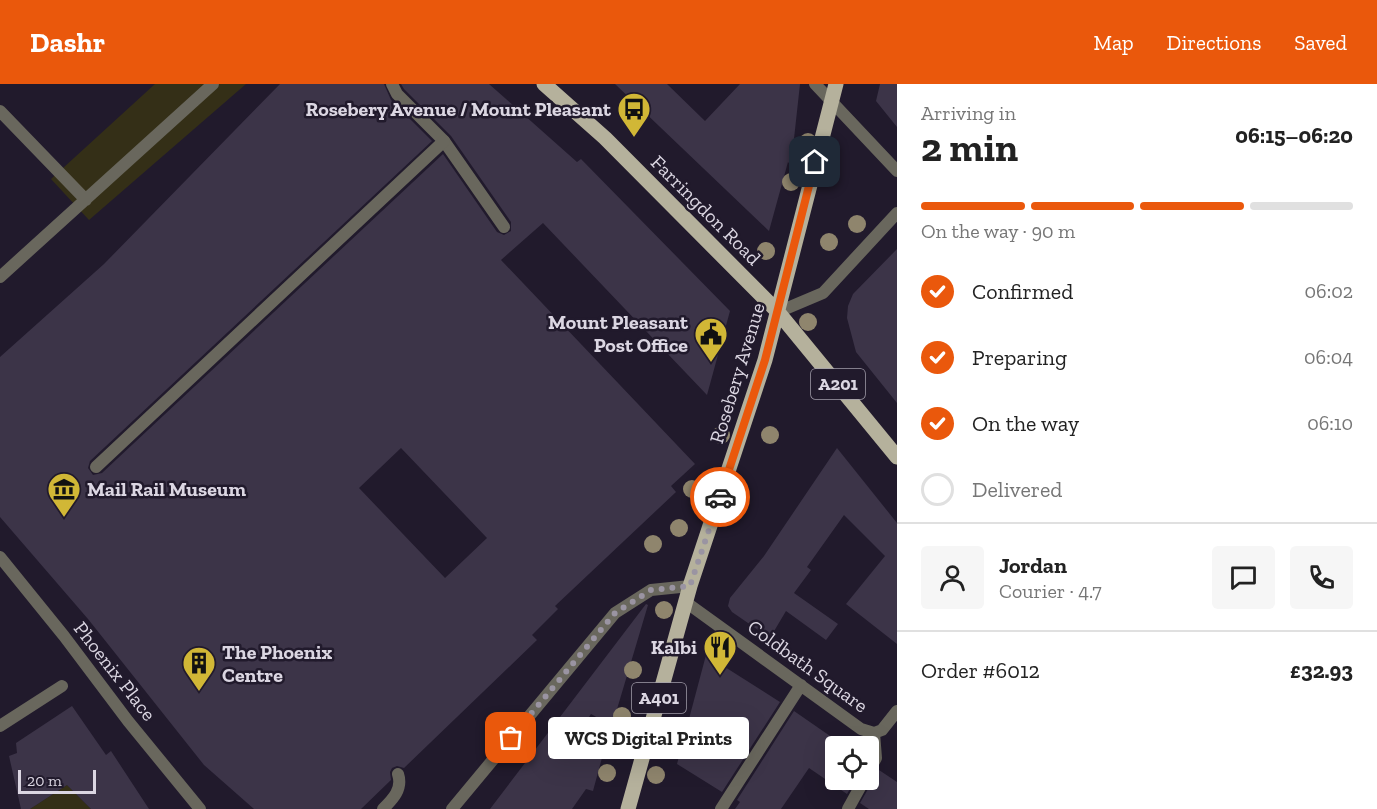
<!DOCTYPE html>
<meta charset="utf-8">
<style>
body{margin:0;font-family:"Zilla Slab",serif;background:#f6f6f6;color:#222;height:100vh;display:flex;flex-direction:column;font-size:22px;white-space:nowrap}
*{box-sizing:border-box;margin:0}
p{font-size:20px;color:#767676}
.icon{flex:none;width:33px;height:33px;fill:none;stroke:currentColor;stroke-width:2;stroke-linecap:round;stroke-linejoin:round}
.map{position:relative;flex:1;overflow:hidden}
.drawer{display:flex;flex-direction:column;background:#fff;width:480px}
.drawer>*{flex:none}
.controls{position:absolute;left:825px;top:652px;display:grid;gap:12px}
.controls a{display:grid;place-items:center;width:54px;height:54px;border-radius:6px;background:#fff;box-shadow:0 6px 24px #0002;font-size:30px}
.scale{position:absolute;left:18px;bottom:15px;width:78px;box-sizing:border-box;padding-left:6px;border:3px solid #dbd6e2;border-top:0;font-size:16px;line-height:21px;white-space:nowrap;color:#dbd6e2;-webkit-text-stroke:4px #211a2c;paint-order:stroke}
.pin{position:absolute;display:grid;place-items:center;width:51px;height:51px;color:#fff;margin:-26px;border-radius:12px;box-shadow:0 3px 9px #0006}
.courier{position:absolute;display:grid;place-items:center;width:60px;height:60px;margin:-30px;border:4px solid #ea580c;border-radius:50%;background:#fff;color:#222;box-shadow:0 2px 8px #0007}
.bubble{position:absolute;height:42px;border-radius:6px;background:#fff;box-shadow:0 6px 24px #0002;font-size:20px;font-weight:700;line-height:42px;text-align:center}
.summary em{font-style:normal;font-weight:700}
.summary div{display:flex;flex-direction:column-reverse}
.summary{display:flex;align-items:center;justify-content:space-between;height:102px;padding:0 24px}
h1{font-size:39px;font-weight:700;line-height:45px}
.bar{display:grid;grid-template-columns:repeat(4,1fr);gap:9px 6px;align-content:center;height:72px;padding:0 24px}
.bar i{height:8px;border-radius:4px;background:#e0e0e0}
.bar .active{background:#ea580c}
.bar p{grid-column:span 4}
.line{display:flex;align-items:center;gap:15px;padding:0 24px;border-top:2px solid #e0e0e0}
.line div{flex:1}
.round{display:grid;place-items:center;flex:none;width:63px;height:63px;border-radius:6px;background:#f6f6f6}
ol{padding:0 24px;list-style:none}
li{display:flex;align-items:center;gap:18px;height:66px}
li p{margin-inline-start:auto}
li .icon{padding:6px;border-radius:50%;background:#ea580c;color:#fff;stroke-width:4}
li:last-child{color:#767676}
li i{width:33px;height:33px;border:3px solid #e0e0e0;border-radius:50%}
header{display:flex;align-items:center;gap:36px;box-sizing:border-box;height:84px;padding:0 30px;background:#ea580c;color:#fff}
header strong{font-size:28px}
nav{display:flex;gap:33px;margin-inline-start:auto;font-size:21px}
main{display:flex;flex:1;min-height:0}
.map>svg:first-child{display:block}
.green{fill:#342f17}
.building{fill:#3c3448;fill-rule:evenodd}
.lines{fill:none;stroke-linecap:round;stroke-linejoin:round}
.service{stroke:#69675d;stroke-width:12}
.pedestrian{stroke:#69675d;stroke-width:12}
.minor{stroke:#69675d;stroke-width:12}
.primary{stroke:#b5b19c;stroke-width:15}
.service-bridge{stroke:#69675d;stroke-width:12}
.tree{fill:#8f856d}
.done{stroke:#9a94a2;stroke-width:6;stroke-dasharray:0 10.8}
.route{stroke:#ea580c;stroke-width:8}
.labels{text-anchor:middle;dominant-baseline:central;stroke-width:5;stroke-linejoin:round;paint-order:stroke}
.shield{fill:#211a2c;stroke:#a39eab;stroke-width:1.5}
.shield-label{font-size:18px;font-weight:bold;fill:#dbd6e2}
.poi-label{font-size:20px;font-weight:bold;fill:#dbd6e2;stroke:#211a2c;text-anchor:end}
.street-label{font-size:20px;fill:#dbd6e2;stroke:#211a2c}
</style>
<header>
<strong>Dashr</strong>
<nav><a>Map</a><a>Directions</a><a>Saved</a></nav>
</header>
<main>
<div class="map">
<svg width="897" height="725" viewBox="0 0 897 725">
<rect width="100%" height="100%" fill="#211a2c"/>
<path class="green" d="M155,0H246L89,136L51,95Z
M67,701L91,725H30Z"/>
<path class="building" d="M280,0H384L391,16L432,57L90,377L88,384L93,391L102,389L443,70L497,148L504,151L511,147V138L451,52L404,5L401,0H489L577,78L581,75L730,227L707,311L543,139L501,176L695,380L671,402L676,408L555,522L558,525L532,551L537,556L404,684L397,682L392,684L390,688L391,696L361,725H254L204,681L88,535L0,433V273L104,180ZM401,364L487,454L445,494L359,404Z
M615,0H667L705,37L740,0H800L791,82L788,78L769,147Z
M880,0H897V43L876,17Z
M897,165V319L856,268L847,234L848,222L853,210Z
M837,364L897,439V560L846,520L885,472L844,431L807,483L811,486L794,509L838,540L826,556L786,527L770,554L732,528L728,522L730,514L764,472Z
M646,520L648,521L612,642L591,630L577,651L603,670L593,707L586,705L572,725H490Z
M706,571L780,618L722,708L677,680Z
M72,622L106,671L111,667L149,725H91L67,701L30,725H21L9,672L17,669L16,659Z
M794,627L846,663H836V696H855L847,710L809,684L781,725H735L740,718L737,716Z
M879,686L897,698V725H869L860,719Z"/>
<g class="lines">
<path class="service" d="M392,0L397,10L444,57L504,143
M383,725C393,715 403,705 398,690"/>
<path class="pedestrian" d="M0,27L86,116
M0,193L213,0
M778,228L823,209L897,129
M0,642L62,602"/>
<path class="minor" d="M815,0L897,87
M0,473L64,552L128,637L200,725
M687,519L861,645L874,649
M874,649L882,646L897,627
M868,688L876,674L874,649
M452,725L615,529L651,506L690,502
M721,725L801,601
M848,725L864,696"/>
<path class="primary" d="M544,0L605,54L778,228L897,373
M628,725L690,502L765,276L836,0"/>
<path class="service-bridge" d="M96,383L444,57"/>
</g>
<g class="tree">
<circle cx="808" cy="58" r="9"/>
<circle cx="791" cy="98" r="9"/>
<circle cx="857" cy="140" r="9"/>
<circle cx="829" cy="158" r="9"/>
<circle cx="766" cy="167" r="9"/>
<circle cx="808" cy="238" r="9"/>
<circle cx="721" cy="351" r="9"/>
<circle cx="770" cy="351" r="9"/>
<circle cx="692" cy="405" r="9"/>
<circle cx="679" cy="444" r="9"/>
<circle cx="653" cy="460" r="9"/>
<circle cx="664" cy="526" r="9"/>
<circle cx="633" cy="586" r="9"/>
<circle cx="622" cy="632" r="9"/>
<circle cx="607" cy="689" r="9"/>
<circle cx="656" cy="691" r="9"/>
</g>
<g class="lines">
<path class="done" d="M511,654L615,529L651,506L690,502L720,413"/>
<path class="route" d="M720,413L765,276L815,78"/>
</g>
<defs>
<symbol id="bus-pin" viewBox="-11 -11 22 30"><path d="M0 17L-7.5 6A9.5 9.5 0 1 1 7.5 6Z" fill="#d1b736" stroke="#211a2c"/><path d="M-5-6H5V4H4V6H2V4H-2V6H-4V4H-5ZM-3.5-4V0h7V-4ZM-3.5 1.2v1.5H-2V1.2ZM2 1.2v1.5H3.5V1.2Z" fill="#111"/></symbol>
<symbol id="civic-pin" viewBox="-11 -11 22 30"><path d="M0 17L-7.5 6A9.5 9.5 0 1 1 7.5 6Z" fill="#d1b736" stroke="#211a2c"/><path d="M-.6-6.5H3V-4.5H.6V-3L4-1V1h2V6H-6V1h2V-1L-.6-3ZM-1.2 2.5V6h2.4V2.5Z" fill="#111"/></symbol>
<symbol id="museum-pin" viewBox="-11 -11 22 30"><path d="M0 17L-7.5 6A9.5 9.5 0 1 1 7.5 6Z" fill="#d1b736" stroke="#211a2c"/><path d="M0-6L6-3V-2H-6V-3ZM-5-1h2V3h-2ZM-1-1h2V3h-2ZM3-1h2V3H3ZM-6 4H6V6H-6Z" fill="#111"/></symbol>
<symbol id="restaurant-pin" viewBox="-11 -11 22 30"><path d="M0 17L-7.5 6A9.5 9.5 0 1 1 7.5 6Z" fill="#d1b736" stroke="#211a2c"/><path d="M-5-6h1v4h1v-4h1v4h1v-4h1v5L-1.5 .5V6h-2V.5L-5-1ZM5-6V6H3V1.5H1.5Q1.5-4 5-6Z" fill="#111"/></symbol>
<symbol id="building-pin" viewBox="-11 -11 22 30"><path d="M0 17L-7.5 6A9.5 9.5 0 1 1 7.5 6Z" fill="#d1b736" stroke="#211a2c"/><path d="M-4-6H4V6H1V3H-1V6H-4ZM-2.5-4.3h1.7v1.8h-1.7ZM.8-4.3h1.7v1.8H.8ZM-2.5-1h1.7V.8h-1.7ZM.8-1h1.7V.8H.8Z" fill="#111"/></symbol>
</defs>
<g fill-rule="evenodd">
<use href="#bus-pin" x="615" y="6" width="38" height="52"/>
<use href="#civic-pin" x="692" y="231" width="38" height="52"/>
<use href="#museum-pin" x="45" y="386" width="38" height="52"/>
<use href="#restaurant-pin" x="701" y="544" width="38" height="52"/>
<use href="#building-pin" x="180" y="560" width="38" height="52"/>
</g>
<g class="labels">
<g class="shield">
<rect x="811" y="285" width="54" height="30" rx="4.5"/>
<rect x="632" y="599" width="54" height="30" rx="4.5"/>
</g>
<g class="shield-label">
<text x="838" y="300">A201</text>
<text x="659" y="614">A401</text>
</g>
<g class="poi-label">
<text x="611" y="25">Rosebery Avenue / Mount Pleasant</text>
<text x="688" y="238">Mount Pleasant<tspan x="688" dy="23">Post Office</tspan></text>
<text x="87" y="405" text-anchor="start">Mail Rail Museum</text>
<text x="697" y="563">Kalbi</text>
<text x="222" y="568" text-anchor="start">The Phoenix<tspan x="222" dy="23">Centre</tspan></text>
</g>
<g class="street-label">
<text transform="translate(706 126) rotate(45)">Farringdon Road</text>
<text transform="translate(737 289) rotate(-73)">Rosebery Avenue</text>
<text transform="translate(808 582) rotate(36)">Coldbath Square</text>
<text transform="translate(115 587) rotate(52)">Phoenix Place</text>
</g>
</g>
</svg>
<div class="controls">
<a><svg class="icon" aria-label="locate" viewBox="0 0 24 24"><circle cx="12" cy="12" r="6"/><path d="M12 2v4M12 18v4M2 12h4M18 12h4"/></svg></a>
</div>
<div class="scale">20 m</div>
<div class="pin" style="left:511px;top:654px;background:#ea580c"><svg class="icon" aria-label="bag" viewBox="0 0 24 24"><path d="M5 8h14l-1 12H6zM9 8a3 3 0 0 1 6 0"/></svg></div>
<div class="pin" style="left:815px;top:78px;background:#1f2937"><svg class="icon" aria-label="home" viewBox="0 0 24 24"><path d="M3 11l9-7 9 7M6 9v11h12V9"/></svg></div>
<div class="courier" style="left:720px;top:413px"><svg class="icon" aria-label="car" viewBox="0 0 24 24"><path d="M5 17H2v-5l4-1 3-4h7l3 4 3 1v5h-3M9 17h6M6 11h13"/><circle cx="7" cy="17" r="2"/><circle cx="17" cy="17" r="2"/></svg></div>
<div class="bubble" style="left:548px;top:633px;width:201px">WCS Digital Prints</div>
</div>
<section class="drawer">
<div class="summary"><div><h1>2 min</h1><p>Arriving in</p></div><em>06:15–06:20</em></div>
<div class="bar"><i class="active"></i><i class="active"></i><i class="active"></i><i></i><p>On the way · 90 m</p></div>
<ol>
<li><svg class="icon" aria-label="check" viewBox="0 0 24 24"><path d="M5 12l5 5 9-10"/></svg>Confirmed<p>06:02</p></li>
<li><svg class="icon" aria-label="check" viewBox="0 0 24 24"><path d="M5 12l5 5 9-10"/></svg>Preparing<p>06:04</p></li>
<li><svg class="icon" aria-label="check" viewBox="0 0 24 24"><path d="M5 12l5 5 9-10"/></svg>On the way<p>06:10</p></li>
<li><i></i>Delivered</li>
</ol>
<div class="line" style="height:108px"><a class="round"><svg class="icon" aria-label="person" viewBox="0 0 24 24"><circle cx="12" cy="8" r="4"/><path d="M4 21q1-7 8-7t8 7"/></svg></a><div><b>Jordan</b><p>Courier · 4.7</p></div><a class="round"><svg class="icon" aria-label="chat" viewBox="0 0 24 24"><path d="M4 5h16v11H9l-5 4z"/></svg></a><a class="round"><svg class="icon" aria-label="phone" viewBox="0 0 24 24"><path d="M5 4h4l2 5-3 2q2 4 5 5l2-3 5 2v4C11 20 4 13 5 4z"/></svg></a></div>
<div class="line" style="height:78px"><div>Order #6012</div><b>£32.93</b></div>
</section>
</main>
